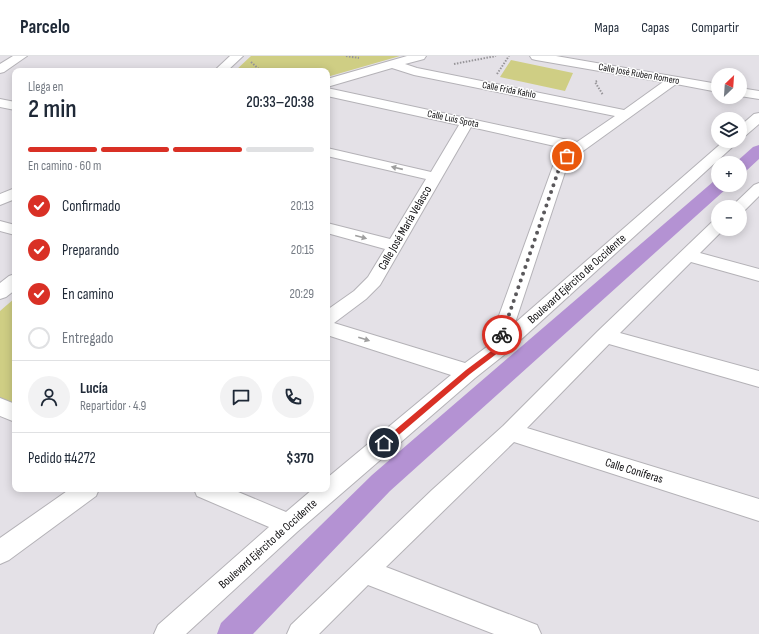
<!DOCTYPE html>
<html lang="es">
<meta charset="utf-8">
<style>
body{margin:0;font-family:"Sofia Sans Condensed",sans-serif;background:#f2f2f3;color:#1f2937;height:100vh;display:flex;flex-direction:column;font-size:15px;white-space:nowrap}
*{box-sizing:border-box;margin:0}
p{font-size:13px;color:#747a83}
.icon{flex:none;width:22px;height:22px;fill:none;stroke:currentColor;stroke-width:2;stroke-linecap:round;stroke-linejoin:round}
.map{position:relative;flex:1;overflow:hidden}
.drawer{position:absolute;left:12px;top:12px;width:318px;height:424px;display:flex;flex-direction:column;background:#fff;border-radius:8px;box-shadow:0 2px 10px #0003}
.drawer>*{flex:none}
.needle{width:26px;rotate:25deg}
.buttons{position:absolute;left:711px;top:12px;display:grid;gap:8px}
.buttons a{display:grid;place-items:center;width:36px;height:36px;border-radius:50%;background:#fff;box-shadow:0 2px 10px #0003;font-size:20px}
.pin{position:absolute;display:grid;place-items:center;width:34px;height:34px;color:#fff;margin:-17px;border:2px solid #fff;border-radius:50%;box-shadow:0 1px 4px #0007}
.courier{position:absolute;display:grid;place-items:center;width:40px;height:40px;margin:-20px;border:3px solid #d93025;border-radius:50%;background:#fff;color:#222;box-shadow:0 1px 5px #0007}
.headline em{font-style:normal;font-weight:600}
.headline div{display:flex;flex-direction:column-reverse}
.headline{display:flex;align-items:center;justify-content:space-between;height:68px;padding:0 16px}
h1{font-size:26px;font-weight:600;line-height:30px}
.bar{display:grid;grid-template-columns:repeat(4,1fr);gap:6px 4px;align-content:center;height:48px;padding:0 16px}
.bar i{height:5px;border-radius:3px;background:#e0e1e3}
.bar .on{background:#d93025}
.bar p{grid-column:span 4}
.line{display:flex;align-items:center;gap:10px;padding:0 16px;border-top:1px solid #e0e1e3}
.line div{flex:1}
.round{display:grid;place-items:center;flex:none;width:42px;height:42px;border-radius:21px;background:#f2f2f3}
ol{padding:0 16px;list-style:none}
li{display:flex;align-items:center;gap:12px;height:44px}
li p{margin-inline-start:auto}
li .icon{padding:4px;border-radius:50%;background:#d93025;color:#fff;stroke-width:4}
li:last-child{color:#747a83}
li i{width:22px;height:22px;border:2px solid #e0e1e3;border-radius:50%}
header{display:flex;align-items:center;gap:24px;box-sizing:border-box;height:56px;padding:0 20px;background:#fff;border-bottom:1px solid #e0e1e3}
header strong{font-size:19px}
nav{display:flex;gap:22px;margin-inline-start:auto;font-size:14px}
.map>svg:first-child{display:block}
.green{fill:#cfce84}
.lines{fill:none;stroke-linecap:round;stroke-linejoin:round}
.canal{fill:#b492d3;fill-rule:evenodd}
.street-casing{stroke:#b4b2b7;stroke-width:2}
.path{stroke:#979599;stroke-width:2;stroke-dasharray:1.5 1.5;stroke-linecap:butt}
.street{fill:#fff;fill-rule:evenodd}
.oneway{fill:#9f9f9f}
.route{fill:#d93025}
.done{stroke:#5a585b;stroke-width:4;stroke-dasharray:0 7.2}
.labels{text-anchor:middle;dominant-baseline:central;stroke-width:3;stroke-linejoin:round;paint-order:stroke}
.far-street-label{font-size:10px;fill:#0f0e10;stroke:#fff}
.street-label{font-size:12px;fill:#0f0e10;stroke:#fff}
</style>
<header>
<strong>Parcelo</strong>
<nav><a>Mapa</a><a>Capas</a><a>Compartir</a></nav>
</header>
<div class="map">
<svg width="759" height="578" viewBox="0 0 759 578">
<rect width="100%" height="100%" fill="#e4e1e7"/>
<path class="green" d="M251,0H400L327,21V15H235Z
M511,4L573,17L565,35L500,21Z
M15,242V348L0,342V255Z"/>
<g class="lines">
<path class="canal" d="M759,89V103L746,115L740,116V107H735L753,91Z
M718,124V129H729L726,133L390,435L253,578H217L221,567L372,419L714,125Z"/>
<defs>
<path id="street" d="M13,0H27L4,16L0,17V8Z
M230,0H243L227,15H214Z
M407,0H426L424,3L405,8L417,12L624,54L663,26L536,4L532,3L530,0H556L718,28V36L676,28L572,103L567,110L515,267L724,85H739L504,299L475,322L297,476L186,578H154L158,569L269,471L197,440L194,433H231L286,456L313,433H327V422L451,319L327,279V254L354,235L368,221L385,193L327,177V167L390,183L426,123L327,100V92L431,116L459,69L327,40V32L577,86L615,60L414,19L392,12L327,31V23ZM471,71L568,93L562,97L553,110L488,290L465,307L334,267L366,243L380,229Z
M740,32L759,35V43L740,40Z
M0,43L15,46V54L0,51Z
M759,57V68L745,80L740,81V70L754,58Z
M759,127V140L745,154L740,156V151H731L754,129Z
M15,132V143L0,149V138Z
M0,165L15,169V179L0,175Z
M718,165V173H724L700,197L759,213V225L691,206L620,277L759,315V331L609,288L527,372L759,443V465L514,386L386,511L537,569L541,578H494L368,529L319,578H287L291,569L432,434L503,370L598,275L712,166Z
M15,218V234L6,241L0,243V227L9,220Z
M0,342L15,348V366L0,360Z
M70,433H99L96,440L9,504L0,508V482Z"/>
</defs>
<use href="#street" class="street-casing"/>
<path class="path" d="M346,0L359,2
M251,6L261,15
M454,8L496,0
M497,18L509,0
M597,25L595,26L603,39"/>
<use href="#street" class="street"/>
</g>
<defs><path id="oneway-solid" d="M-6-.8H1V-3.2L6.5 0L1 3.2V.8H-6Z"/></defs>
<g class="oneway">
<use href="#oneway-solid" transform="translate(397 112) rotate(-167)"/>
<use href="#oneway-solid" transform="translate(361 181) rotate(15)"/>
<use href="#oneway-solid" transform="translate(364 283) rotate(17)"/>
</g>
<path class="route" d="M502,276L505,279L499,296L470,318L387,389H382V385L466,314L494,293L499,279Z"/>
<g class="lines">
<path class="done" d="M502,279L560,110L567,100"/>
</g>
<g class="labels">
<g class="far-street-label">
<text transform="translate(639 18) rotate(10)">Calle José Ruben Romero</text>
<text transform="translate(509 34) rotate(11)">Calle Frida Kahlo</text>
<text transform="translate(453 63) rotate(12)">Calle Luis Spota</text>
</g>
<g class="street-label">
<text transform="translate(405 172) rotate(-60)">Calle José María Velasco</text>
<text transform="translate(577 223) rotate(-42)">Boulevard Ejército de Occidente</text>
<text transform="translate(634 415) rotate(17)">Calle Coníferas</text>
<text transform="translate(268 488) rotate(-42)">Boulevard Ejército de Occidente</text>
</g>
</g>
</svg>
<div class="buttons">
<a><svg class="needle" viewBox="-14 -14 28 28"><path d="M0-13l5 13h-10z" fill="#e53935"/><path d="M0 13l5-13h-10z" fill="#747a83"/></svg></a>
<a><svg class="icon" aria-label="layers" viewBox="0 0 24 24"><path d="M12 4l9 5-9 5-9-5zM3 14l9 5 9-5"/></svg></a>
<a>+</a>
<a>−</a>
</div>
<div class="pin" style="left:567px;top:100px;background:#ea580c"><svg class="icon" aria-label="bag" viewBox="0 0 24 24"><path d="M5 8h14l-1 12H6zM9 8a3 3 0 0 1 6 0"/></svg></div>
<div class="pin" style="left:384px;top:387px;background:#1f2937"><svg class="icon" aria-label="home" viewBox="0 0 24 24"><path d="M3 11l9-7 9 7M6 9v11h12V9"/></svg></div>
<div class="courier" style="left:502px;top:279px"><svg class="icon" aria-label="bike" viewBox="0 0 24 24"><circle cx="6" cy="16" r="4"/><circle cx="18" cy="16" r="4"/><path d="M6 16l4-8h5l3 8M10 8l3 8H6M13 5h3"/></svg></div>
<section class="drawer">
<div class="headline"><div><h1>2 min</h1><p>Llega en</p></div><em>20:33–20:38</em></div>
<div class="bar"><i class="on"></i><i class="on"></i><i class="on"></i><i></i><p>En camino · 60 m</p></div>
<ol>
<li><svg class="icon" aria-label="check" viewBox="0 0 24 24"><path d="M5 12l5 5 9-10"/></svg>Confirmado<p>20:13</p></li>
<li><svg class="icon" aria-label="check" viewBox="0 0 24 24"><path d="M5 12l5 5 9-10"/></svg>Preparando<p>20:15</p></li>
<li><svg class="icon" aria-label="check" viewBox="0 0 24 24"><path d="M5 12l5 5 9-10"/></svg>En camino<p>20:29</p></li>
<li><i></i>Entregado</li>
</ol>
<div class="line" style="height:72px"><a class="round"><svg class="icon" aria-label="person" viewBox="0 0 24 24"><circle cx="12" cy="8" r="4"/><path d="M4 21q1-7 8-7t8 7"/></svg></a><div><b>Lucía</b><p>Repartidor · 4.9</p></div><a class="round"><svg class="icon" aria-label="chat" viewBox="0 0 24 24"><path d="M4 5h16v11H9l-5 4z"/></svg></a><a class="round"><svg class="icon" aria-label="phone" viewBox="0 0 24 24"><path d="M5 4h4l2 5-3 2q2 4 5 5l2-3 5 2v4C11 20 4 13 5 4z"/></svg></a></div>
<div class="line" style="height:52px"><div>Pedido #4272</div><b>$370</b></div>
</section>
</div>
